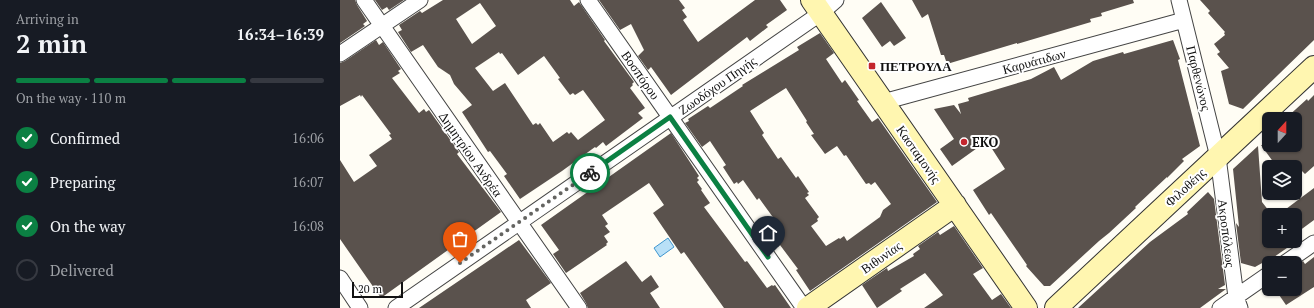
<!DOCTYPE html>
<meta charset="utf-8">
<style>
body{margin:0;font-family:"PT Serif",serif;background:#242831;color:#f1f3f6;height:100vh;display:flex;flex-direction:column;font-size:15px;white-space:nowrap}
*{box-sizing:border-box;margin:0}
p{font-size:13px;color:#9ea1a6}
.icon{flex:none;width:22px;height:22px;fill:none;stroke:currentColor;stroke-width:2;stroke-linecap:round;stroke-linejoin:round}
.map{position:relative;flex:1;overflow:hidden}
.drawer{display:flex;flex-direction:column;background:#171b24;width:340px}
.drawer>*{flex:none}
.needle{width:26px;rotate:21deg}
.controls{position:absolute;left:922px;top:112px;display:grid;gap:8px}
.controls a{display:grid;place-items:center;width:40px;height:40px;border-radius:6px;background:#171b24;box-shadow:0 1px 3px #0004;font-size:20px}
.scale{position:absolute;left:12px;bottom:10px;width:51px;box-sizing:border-box;padding-left:4px;border:2px solid #111;border-top:0;font-size:11px;line-height:14px;white-space:nowrap;color:#111;-webkit-text-stroke:3px #fff;paint-order:stroke}
.pin{position:absolute;display:grid;place-items:center;width:34px;height:34px;color:#fff;margin:-41px -17px;border-radius:50% 50% 50% 0;rotate:-45deg;box-shadow:0 0 4px #0007}
.pin .icon{rotate:45deg}
.courier{position:absolute;display:grid;place-items:center;width:40px;height:40px;margin:-20px;border:3px solid #0b8043;border-radius:50%;background:#fff;color:#222;box-shadow:0 1px 5px #0007}
.summary em{font-style:normal;font-weight:700}
.summary div{display:flex;flex-direction:column-reverse}
.summary{display:flex;align-items:center;justify-content:space-between;height:68px;padding:0 16px}
h1{font-size:26px;font-weight:700;line-height:30px}
.bar{display:grid;grid-template-columns:repeat(4,1fr);gap:6px 4px;align-content:center;height:48px;padding:0 16px}
.bar i{height:5px;border-radius:3px;background:#363941}
.bar .active{background:#0b8043}
.bar p{grid-column:span 4}
ol{padding:0 16px;list-style:none}
li{display:flex;align-items:center;gap:12px;height:44px}
li p{margin-inline-start:auto}
li .icon{padding:4px;border-radius:50%;background:#0b8043;color:#fff;stroke-width:4}
li:last-child{color:#9ea1a6}
li i{width:22px;height:22px;border:2px solid #363941;border-radius:50%}
main{display:flex;flex:1;min-height:0}
.map>svg:first-child{display:block}
.water{fill:#b9e0f7;stroke:#3f96cf}
.building{fill:#5a524d;fill-rule:evenodd}
.lines{fill:none;stroke-linecap:round;stroke-linejoin:round}
.street-casing{stroke:#444;stroke-width:17}
.secondary-casing{stroke:#333;stroke-width:24}
.street{stroke:#fff;stroke-width:15}
.secondary{stroke:#fff6b0;stroke-width:22}
.done{stroke:#646461;stroke-width:4;stroke-dasharray:0 7.2}
.route{stroke:#0b8043;stroke-width:5}
.poi-dot{fill:#c4262e;stroke:#fff;stroke-width:1.5}
.labels{text-anchor:middle;dominant-baseline:central;stroke-width:4;stroke-linejoin:round;paint-order:stroke}
.street-label{font-size:13px;fill:#111;stroke:#fff}
.poi-label{font-size:13px;font-weight:bold;fill:#111;stroke:#fff;text-anchor:start}
</style>
<main>
<section class="drawer">
<div class="summary"><div><h1>2 min</h1><p>Arriving in</p></div><em>16:34–16:39</em></div>
<div class="bar"><i class="active"></i><i class="active"></i><i class="active"></i><i></i><p>On the way · 110 m</p></div>
<ol>
<li><svg class="icon" aria-label="check" viewBox="0 0 24 24"><path d="M5 12l5 5 9-10"/></svg>Confirmed<p>16:06</p></li>
<li><svg class="icon" aria-label="check" viewBox="0 0 24 24"><path d="M5 12l5 5 9-10"/></svg>Preparing<p>16:07</p></li>
<li><svg class="icon" aria-label="check" viewBox="0 0 24 24"><path d="M5 12l5 5 9-10"/></svg>On the way<p>16:08</p></li>
<li><i></i>Delivered</li>
</ol>
</section>
<div class="map">
<svg width="974" height="308" viewBox="0 0 974 308">
<rect width="100%" height="100%" fill="#fffdf5"/>
<path class="water" d="M328,238L334,247L320,257L314,248Z"/>
<path class="building" d="M0,0H15L17,5L27,21L23,24L25,26L0,43Z
M35,0H64L49,10L47,7L42,10Z
M103,0H230L234,6L239,2L265,40L264,41L294,82L292,84L293,85L290,88L305,108L298,113L303,118L266,146L263,142L256,148L255,147L222,171L180,199L164,176L167,174L150,151L148,152L122,112L132,105L114,84L110,75L98,67L83,45L71,52L58,32L62,30L59,25L80,11L82,13ZM140,3L156,26L132,44L116,19ZM159,52L160,54L162,53L178,75L204,56L220,78L218,79L230,95L233,93L235,95L243,90L265,120L238,140L231,132L229,134L227,132L213,142L200,123L198,125L196,123L193,125L165,83L153,91L135,68Z
M259,0H339L345,8L342,10L347,17L343,20L358,42L415,0H440L447,10L426,25L428,27L410,41L407,37L331,95L311,67L308,70L298,56L304,50L291,24L280,30Z
M572,0H793L794,3L761,13L762,16L750,19L751,22L677,44V43L607,64L604,55H601L588,14L582,18Z
M860,0H974V40L903,109L889,104L881,71L889,68L877,54L880,52L874,44L885,35L884,33L885,32L868,13L870,11Z
M541,2L566,38L554,46L550,41L542,47L522,18Z
M480,33L494,53L486,59L502,83L505,80L519,100L517,101L532,122L538,118L597,202L470,291L456,270L458,269L440,245L438,247L425,229L427,228L426,226L435,220L419,198L417,200L403,180L398,184L397,182L394,184L383,167L386,165L370,141L362,147L345,123L349,121L348,119L368,106L370,108L403,86L402,85L459,50L457,47ZM446,88L467,121L466,122L474,134L471,135L485,154L497,146L504,156L506,155L526,184L529,183L531,185L535,182L551,204L543,210L540,217L507,241L504,236L500,239L499,238L486,246L471,226L478,221L477,219L479,217L465,198L469,195L467,193L469,192L458,176L456,178L441,157L438,159L422,135L424,133L410,111Z
M36,40L39,45L43,42L61,69L58,71L60,73L52,78L79,113L84,109L86,112L89,110L119,152L117,154L161,212L41,298L0,239V160L14,182L37,166L29,155L52,139L49,135L51,134L22,95L21,97L20,95L0,106V63L5,61Z
M833,40L840,59L838,60L860,146L842,159L844,161L827,178V177L795,207L796,208L769,233L759,241L710,286H704L686,266L687,265L651,213L649,215L633,190L665,169L647,141L612,166L600,149L614,139L594,109L614,105L621,114L618,104L629,101L628,98L691,79L714,67L721,80L753,61L783,52L784,54Z
M974,95V166L965,174L951,160L944,167H937L921,145H955V119H945L967,99L968,101Z
M331,133L359,176L357,178L359,180L357,182L362,189L361,190L370,203L364,207L405,262L407,261L427,288L432,285L433,286L435,285L451,308H384L344,252L341,254L313,213L324,205L309,183L262,215L268,224L265,226L270,232L264,236L268,242L266,244L267,245L226,273L213,254L219,250L201,225Z
M918,146L922,202L929,211V241H957L934,257H933L915,267L901,263L896,223L899,227L893,169Z
M974,188V220L955,234V215H938Z
M868,192L874,199L885,285L878,289H886L860,308H738L810,242L848,214L847,212Z
M614,226L643,268L633,274L652,300L661,294L671,308H584L603,295L585,273L560,289L562,291L537,308L522,285L547,268L548,271L574,256L573,254L580,249L578,246L598,232L600,235Z
M179,240L211,283L186,300L191,308H79Z
M974,257V287L946,305L935,289H955V267L963,261L965,264Z
M286,261L302,282L311,275L319,287L310,293L320,308H248L246,303L240,293Z"/>
<g class="lines">
<defs>
<path id="street" d="M24,0L239,308
M248,0L464,308
M839,0L878,157L896,297L900,308
M0,54L80,0
M543,102L844,20
M945,263L974,243
M0,278L20,308
M56,308L481,13L496,0
M880,308L929,274"/>
<path id="secondary" d="M472,0L686,308
M468,308L615,205
M716,308L974,67"/>
</defs>
<use href="#street" class="street-casing"/>
<use href="#secondary" class="secondary-casing"/>
<use href="#street" class="street"/>
<use href="#secondary" class="secondary"/>
</g>
<g class="lines">
<path class="done" d="M120,263L250,173"/>
<path class="route" d="M250,173L330,117L428,257"/>
</g>
<g class="poi-dot">
<rect x="528" y="62" width="8" height="8" rx="2"/>
<circle cx="624" cy="142" r="4"/>
</g>
<g class="labels">
<g class="street-label">
<text transform="translate(694 61) rotate(-15)">Καρυάτιδων</text>
<text transform="translate(301 75) rotate(55)">Βοσπόρου</text>
<text transform="translate(859 78) rotate(76)">Παρθενώνος</text>
<text transform="translate(377 85) rotate(-35)">Ζωοδόχου Πηγής</text>
<text transform="translate(131 154) rotate(55)">Δημητρίου Ανδρέα</text>
<text transform="translate(579 154) rotate(55)">Κασταμονής</text>
<text transform="translate(845 187) rotate(-43)">Φιλοθέης</text>
<text transform="translate(887 233) rotate(83)">Ακροπόλεως</text>
<text transform="translate(541 257) rotate(-35)">Βιθυνίας</text>
</g>
<g class="poi-label">
<text x="540" y="66">ΠΕΤΡΟΥΛΑ</text>
<text x="632" y="142">EKO</text>
</g>
</g>
</svg>
<div class="controls">
<a><svg class="needle" viewBox="-14 -14 28 28"><path d="M0-13l5 13h-10z" fill="#e53935"/><path d="M0 13l5-13h-10z" fill="#9ea1a6"/></svg></a>
<a><svg class="icon" aria-label="layers" viewBox="0 0 24 24"><path d="M12 4l9 5-9 5-9-5zM3 14l9 5 9-5"/></svg></a>
<a>+</a>
<a>−</a>
</div>
<div class="scale">20 m</div>
<div class="pin" style="left:120px;top:263px;background:#ea580c"><svg class="icon" aria-label="bag" viewBox="0 0 24 24"><path d="M5 8h14l-1 12H6zM9 8a3 3 0 0 1 6 0"/></svg></div>
<div class="pin" style="left:428px;top:257px;background:#1f2937"><svg class="icon" aria-label="home" viewBox="0 0 24 24"><path d="M3 11l9-7 9 7M6 9v11h12V9"/></svg></div>
<div class="courier" style="left:250px;top:173px"><svg class="icon" aria-label="bike" viewBox="0 0 24 24"><circle cx="6" cy="16" r="4"/><circle cx="18" cy="16" r="4"/><path d="M6 16l4-8h5l3 8M10 8l3 8H6M13 5h3"/></svg></div>
</div>
</main>
